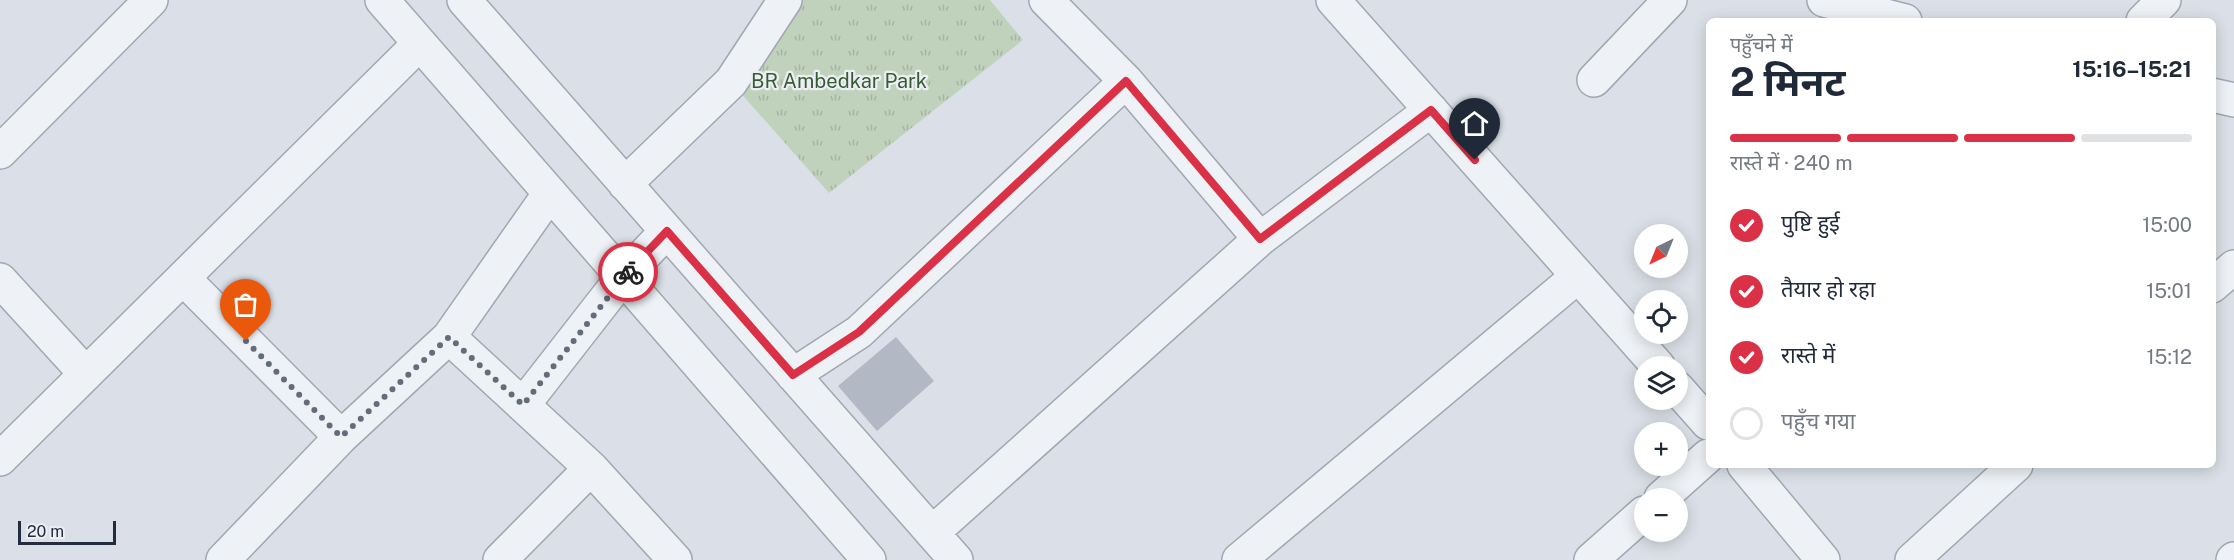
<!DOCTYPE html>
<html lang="hi">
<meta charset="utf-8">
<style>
body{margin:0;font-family:"Public Sans","Noto Sans Devanagari",sans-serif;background:#f6f6f7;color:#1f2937;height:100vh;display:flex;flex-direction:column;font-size:22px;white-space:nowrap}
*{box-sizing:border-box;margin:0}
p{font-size:20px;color:#747a83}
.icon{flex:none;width:33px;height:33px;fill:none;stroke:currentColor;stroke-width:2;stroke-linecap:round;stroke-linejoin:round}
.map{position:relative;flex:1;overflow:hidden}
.side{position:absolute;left:1706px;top:18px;width:510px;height:450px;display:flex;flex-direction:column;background:#fff;border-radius:9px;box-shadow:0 3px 15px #0003}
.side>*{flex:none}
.needle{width:39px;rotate:223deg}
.buttons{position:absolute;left:1634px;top:224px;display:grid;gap:12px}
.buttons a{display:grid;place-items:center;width:54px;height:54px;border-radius:50%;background:#fff;box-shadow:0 3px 15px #0003;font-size:30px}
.scale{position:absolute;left:18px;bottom:15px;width:98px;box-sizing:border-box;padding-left:6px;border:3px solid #242d3f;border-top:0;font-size:16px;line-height:21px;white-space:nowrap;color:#242d3f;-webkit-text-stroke:4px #ebeff5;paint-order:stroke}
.pin{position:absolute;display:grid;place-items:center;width:51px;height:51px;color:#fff;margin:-62px -26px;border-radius:50% 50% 50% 0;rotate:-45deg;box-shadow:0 0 6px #0007}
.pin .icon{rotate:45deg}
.courier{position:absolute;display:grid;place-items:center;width:60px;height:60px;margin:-30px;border:4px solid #db3147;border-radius:50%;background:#fff;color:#222;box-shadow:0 2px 8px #0007}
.head em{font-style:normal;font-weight:700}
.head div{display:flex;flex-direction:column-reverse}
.head{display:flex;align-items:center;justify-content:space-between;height:102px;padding:0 24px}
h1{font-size:39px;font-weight:700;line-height:45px}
.bar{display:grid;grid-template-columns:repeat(4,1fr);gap:9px 6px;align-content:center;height:72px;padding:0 24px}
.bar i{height:8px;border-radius:4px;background:#e0e1e3}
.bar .selected{background:#db3147}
.bar p{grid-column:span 4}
ol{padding:0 24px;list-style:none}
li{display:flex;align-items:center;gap:18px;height:66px}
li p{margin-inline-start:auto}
li .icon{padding:6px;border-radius:50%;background:#db3147;color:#fff;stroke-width:4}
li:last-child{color:#747a83}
li i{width:33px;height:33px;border:3px solid #e0e1e3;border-radius:50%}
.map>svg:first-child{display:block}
.grass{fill:url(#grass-tufts)}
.building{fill:#b2b9c5}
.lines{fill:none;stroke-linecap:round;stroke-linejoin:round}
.minor-casing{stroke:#a0a7b2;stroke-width:36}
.minor{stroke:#eef1f5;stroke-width:33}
.done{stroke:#646c7a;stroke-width:6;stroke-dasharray:0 10.8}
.route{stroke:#db3147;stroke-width:8}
.labels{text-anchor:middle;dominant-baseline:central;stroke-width:4.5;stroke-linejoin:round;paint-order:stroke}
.park-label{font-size:20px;fill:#375c30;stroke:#ebeff5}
</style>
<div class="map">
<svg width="2234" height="560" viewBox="0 0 2234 560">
<defs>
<pattern id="grass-tufts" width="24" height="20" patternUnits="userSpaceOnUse" patternTransform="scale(1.5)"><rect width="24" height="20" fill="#c1d2bc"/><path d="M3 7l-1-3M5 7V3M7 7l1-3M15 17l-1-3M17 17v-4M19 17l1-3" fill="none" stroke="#a6b5a3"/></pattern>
</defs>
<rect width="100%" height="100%" fill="#dbe0e8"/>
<path class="grass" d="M785,0H990L1023,40L829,193L731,82Z"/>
<path class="building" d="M896,337L934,381L877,431L838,386Z"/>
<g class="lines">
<defs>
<path id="minor" d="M382,0L869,560
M464,0L956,560
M1046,0L1126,81L1260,239
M1333,0L1658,366
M1824,0L1905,21
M2143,21L2164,0
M1594,80L1670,0
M2212,95L2234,100
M0,152L151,0
M625,184L731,82L785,0
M183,278L341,437
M0,280L86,374
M2212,286L2234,267
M449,337L591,468L675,560
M793,375L859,332L1126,81
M1677,388L1708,423
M523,405L622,278L667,231
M0,459L413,50L418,42
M1744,465L1823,560
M1661,498L1708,456
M932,533L1260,239L1431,110
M223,560L341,437L449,337L550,193
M500,560L591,468
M1239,560L1578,276
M1591,560L1644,513
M1912,560L2016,465
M2233,560L2234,559"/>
</defs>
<use href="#minor" class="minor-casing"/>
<use href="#minor" class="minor"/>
</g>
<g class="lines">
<path class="done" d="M246,341L341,437L449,337L523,405L628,272"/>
<path class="route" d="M628,272L667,231L793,375L859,332L1126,81L1260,239L1431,110L1475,160"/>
</g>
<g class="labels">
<g class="park-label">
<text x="839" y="81">BR Ambedkar Park</text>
</g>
</g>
</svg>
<div class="buttons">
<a><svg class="needle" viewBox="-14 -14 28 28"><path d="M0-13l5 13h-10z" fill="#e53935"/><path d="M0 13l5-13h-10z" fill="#747a83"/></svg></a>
<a><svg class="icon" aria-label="locate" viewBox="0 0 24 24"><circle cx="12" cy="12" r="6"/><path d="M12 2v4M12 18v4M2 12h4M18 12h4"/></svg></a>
<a><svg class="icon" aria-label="layers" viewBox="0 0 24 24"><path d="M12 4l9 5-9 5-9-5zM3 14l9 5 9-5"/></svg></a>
<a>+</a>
<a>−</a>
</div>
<div class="scale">20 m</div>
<div class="pin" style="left:246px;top:341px;background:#ea580c"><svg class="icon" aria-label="bag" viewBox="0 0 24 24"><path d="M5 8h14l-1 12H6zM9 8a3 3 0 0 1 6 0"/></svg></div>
<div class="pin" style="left:1475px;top:160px;background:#1f2937"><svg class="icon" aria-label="home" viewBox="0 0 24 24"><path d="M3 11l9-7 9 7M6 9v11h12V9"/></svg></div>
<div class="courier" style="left:628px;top:272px"><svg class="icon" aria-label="bike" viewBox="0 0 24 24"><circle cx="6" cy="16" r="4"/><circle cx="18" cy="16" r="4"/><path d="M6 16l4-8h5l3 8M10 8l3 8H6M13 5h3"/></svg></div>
<section class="side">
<div class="head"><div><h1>2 मिनट</h1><p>पहुँचने में</p></div><em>15:16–15:21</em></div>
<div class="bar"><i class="selected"></i><i class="selected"></i><i class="selected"></i><i></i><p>रास्ते में · 240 m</p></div>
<ol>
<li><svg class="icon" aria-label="check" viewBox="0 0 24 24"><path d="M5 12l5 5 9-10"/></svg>पुष्टि हुई<p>15:00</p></li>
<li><svg class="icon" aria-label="check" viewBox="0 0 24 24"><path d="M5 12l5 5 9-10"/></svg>तैयार हो रहा<p>15:01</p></li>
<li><svg class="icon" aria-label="check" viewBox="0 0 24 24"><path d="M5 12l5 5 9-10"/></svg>रास्ते में<p>15:12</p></li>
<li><i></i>पहुँच गया</li>
</ol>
</section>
</div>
